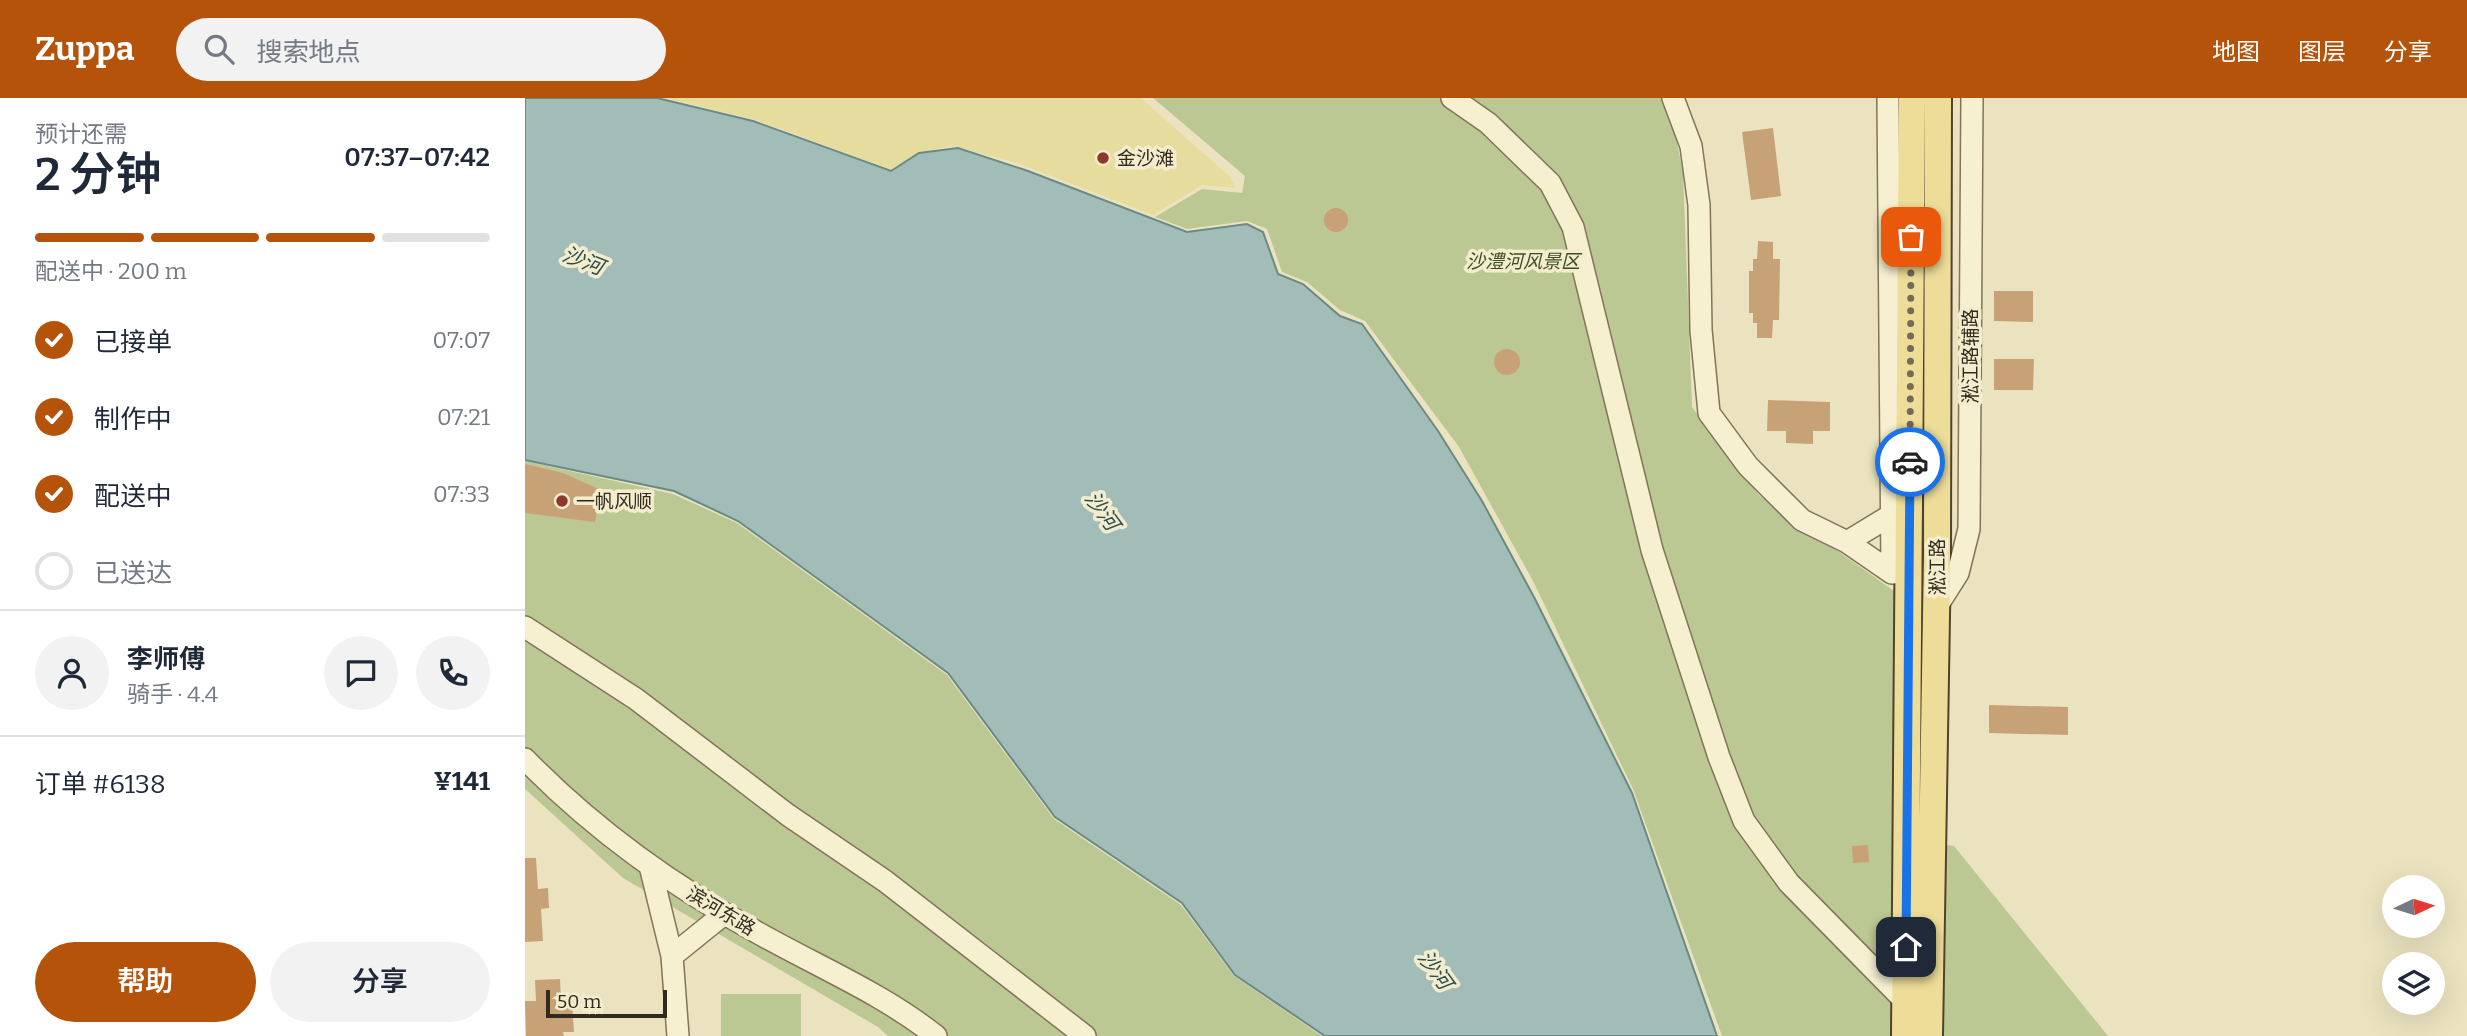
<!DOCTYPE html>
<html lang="zh">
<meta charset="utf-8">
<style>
body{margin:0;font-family:Bitter,"Noto Sans SC",serif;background:#f2f2f3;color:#1f2937;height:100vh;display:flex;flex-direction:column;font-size:26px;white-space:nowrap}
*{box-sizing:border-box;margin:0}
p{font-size:23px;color:#747a83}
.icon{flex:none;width:38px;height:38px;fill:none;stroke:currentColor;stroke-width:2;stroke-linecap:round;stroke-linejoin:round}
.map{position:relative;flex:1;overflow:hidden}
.side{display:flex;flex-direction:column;background:#fff;width:525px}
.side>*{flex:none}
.needle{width:46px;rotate:86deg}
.tools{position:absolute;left:1857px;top:777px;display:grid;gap:14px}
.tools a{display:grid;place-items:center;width:63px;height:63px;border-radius:50%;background:#fff;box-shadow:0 7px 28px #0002;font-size:35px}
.scale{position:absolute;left:21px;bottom:18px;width:121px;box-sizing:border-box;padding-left:7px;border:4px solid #322a1c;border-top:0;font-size:19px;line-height:24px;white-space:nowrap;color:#322a1c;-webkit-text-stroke:5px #f3edce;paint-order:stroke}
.pin{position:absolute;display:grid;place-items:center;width:60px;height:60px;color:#fff;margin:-30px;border-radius:14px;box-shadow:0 4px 10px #0006}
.courier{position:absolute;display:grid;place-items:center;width:70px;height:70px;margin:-35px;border:5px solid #1a73e8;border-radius:50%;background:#fff;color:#222;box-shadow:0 2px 9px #0007}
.head em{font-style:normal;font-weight:600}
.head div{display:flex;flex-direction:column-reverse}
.head{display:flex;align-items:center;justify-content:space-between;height:119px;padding:0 35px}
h1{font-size:46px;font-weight:600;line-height:52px}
.bar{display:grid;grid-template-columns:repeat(4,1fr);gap:10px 7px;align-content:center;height:84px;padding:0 35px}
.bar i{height:9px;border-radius:5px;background:#e0e1e3}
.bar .selected{background:#b45309}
.bar p{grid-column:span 4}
.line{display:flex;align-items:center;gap:18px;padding:0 35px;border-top:2px solid #e0e1e3}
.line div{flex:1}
.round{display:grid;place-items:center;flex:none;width:74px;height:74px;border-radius:37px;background:#f2f2f3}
ol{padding:0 35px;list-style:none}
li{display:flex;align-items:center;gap:21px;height:77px}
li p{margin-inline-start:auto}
li .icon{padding:7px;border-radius:50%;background:#b45309;color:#fff;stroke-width:4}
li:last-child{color:#747a83}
li i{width:38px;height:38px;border:4px solid #e0e1e3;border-radius:50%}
.cta{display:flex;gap:14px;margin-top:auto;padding:14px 35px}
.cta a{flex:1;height:80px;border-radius:42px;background:#b45309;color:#fff;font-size:28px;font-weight:600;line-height:80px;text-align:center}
.cta a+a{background:#f2f2f3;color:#1f2937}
header{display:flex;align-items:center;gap:42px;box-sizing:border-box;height:98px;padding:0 35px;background:#b45309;color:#fff}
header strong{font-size:33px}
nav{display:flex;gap:38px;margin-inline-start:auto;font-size:24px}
.search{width:490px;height:63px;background:#f2f2f3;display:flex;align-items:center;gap:18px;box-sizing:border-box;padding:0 24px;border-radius:38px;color:#747a83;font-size:26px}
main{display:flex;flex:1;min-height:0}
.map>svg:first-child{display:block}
.green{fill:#bbc894}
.sand{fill:#e6dc9d}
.water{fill:#a2bdb8;stroke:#6a8a86;stroke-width:2}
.building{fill:#c7a277}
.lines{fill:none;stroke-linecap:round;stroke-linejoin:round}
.minor-casing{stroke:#827458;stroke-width:24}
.major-casing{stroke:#50422d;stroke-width:30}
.minor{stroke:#f6f0d1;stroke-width:21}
.major{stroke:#eddd98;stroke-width:26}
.done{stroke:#736b55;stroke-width:7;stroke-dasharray:0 12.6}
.route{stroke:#1a73e8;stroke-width:9}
.poi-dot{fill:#8e382c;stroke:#f3edce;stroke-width:2.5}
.labels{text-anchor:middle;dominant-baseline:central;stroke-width:7;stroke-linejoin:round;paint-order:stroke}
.poi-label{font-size:19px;fill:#322a1c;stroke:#f3edce;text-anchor:start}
.park-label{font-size:19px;font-style:italic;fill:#3e4e24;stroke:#f3edce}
.street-label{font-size:19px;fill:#322a1c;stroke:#f3edce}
.water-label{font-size:21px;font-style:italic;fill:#2c4f52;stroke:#f3edce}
</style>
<header>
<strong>Zuppa</strong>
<div class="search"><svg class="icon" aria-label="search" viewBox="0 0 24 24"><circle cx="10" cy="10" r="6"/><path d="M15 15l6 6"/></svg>搜索地点</div>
<nav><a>地图</a><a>图层</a><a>分享</a></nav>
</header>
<main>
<section class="side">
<div class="head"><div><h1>2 分钟</h1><p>预计还需</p></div><em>07:37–07:42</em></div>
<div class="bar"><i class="selected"></i><i class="selected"></i><i class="selected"></i><i></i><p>配送中 · 200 m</p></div>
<ol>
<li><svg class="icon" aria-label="check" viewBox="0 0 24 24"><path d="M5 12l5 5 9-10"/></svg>已接单<p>07:07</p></li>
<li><svg class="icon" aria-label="check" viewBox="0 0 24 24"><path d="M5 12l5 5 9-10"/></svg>制作中<p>07:21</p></li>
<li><svg class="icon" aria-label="check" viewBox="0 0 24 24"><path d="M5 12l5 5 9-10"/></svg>配送中<p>07:33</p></li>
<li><i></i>已送达</li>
</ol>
<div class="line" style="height:126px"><a class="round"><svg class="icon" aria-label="person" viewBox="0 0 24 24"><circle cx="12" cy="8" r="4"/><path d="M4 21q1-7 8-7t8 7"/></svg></a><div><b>李师傅</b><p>骑手 · 4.4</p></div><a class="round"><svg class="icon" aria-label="chat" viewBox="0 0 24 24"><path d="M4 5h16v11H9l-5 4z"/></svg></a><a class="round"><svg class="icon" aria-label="phone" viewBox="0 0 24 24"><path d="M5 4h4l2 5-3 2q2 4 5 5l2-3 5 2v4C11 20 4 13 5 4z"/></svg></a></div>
<div class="line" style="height:91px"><div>订单 #6138</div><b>¥141</b></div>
<div class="cta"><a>帮助</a><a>分享</a></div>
</section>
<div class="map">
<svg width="1942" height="938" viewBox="0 0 1942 938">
<rect width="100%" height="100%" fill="#ebe3bf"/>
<path class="green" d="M628,0H1138L1150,36L1158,74L1167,309L1234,397L1369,493L1372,522L1371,739L1429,748L1583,938H1197L1108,691L1008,483L934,349L840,223L815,212L782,184L757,174L742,131L722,123L662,131L630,119L677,91L717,95L720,78Z
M0,363L148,396L212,425L422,577L529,721L656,807L709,878L797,938H363L353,929L98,780L0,691Z
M196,896H276V938H196Z"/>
<path class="sand" d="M140,0H616L704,78L711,90L677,87L628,117L495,66L429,48L394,54L367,72L228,21Z"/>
<path class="water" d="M0,0H132L228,23L366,73L394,55L433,50L503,73L662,134L722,126L738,134L753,176L778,186L815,218L837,226L913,333L957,403L1010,501L1107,695L1192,938H800L710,877L657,805L530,719L423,575L213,423L149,393L0,362Z"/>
<path class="building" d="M1248,30L1256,98L1226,102L1217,34Z
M799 122a12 12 0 1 1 24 0a12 12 0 1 1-24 0Z
M1233,143L1248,144V161H1255L1254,222H1248L1247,240H1232V225H1228V215H1224V173H1228V161H1232Z
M1469,193H1508V224L1469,223Z
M969 264a13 13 0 1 1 26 0a13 13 0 1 1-26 0Z
M1469,261H1509L1508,292H1469Z
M1243,302L1305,304V333H1288V346L1261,345V333H1242Z
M0,366L38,375L76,392L70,424L0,415Z
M1464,607L1543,609V637L1464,635Z
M1343,747L1344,764L1328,765L1327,748Z
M0,760H11L13,791L23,790L24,810L16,811L18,843L0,844Z
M35,881L36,904H47L49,934H38L39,938H1L0,903H11L10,882Z"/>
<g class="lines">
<defs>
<path id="minor" d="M927,0L963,25L1025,85L1048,129L1127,452L1194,659L1219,723L1264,785L1380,903
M1148,0L1166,48L1174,107L1176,232L1184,315L1223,368L1277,422L1322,444L1367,475L1384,473
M1363,0L1367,475
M1322,444L1368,416H1379
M1412,508L1433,475L1444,431L1447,0
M0,529L111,601L263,717L360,783L560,938
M0,661C69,732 149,789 235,836C294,869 358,896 411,938
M125,768L147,858
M153,938L147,858L199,816"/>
<path id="major" d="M1380,938L1387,0
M1404,938L1412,458L1413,0"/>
</defs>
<use href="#minor" class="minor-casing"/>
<use href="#major" class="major-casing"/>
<use href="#minor" class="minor"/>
<use href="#major" class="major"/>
</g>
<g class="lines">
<path class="done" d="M1385,364L1386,139"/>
<path class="route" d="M1381,849L1385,364"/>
</g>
<g class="poi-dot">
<circle cx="578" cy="60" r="7"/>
<circle cx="37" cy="403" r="7"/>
</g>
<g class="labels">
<g class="poi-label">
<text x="592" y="60">金沙滩</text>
<text x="51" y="403">一帆风顺</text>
</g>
<g class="park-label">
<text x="998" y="163">沙澧河风景区</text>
</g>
<g class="street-label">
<text transform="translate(1445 258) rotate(-90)">淞江路辅路</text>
<text transform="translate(1412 469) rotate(-90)">淞江路</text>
<text transform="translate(196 813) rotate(31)">滨河东路</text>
</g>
<g class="water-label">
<text transform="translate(58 163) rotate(21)">沙河</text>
<text transform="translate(577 413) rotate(54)">沙河</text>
<text transform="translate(910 872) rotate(54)">沙河</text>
</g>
</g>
</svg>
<div class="tools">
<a><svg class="needle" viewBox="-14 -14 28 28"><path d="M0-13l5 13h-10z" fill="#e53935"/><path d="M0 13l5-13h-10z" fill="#747a83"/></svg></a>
<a><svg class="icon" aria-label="layers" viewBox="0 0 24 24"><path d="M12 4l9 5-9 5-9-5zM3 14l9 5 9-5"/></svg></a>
</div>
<div class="scale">50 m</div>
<div class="pin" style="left:1386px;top:139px;background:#ea580c"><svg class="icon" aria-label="bag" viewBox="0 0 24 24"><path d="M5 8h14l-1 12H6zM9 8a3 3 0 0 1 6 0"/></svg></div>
<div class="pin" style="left:1381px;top:849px;background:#1f2937"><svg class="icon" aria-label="home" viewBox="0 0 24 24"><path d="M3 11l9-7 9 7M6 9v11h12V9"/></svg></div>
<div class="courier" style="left:1385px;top:364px"><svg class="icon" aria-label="car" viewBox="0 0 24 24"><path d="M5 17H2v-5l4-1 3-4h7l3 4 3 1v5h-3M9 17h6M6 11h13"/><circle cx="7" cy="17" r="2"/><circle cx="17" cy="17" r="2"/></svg></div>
</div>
</main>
